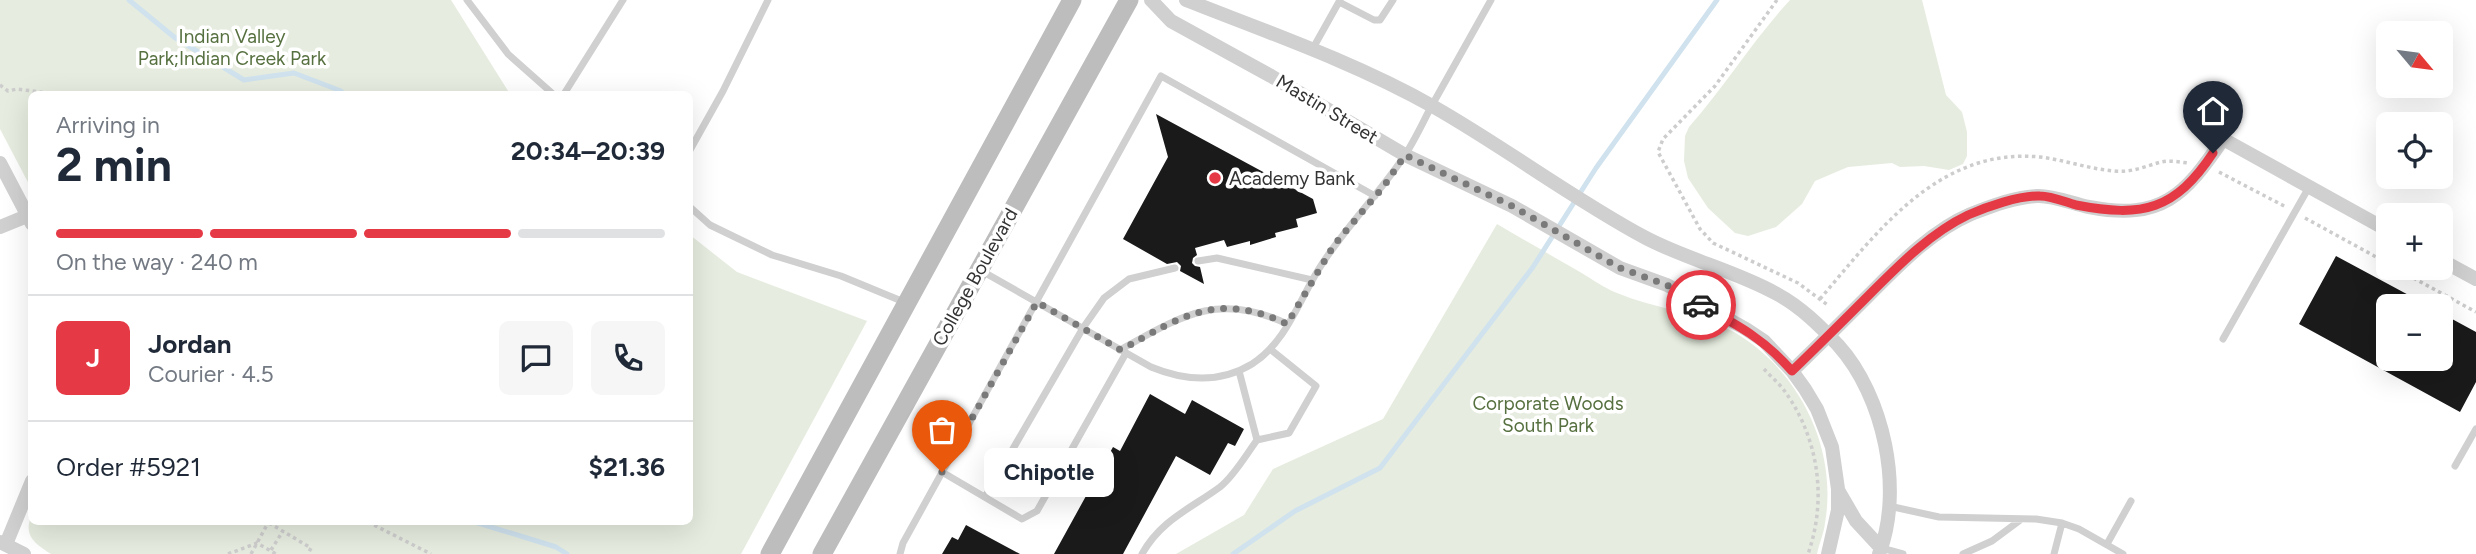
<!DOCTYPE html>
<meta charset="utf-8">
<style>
body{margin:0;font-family:Figtree,sans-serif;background:#f6f6f7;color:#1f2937;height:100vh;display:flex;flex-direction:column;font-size:26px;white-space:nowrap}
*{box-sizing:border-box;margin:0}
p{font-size:23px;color:#747a83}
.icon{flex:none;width:38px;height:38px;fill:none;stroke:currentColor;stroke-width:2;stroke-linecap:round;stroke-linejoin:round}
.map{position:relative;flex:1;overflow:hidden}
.drawer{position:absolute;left:28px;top:91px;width:665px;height:434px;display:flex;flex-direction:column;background:#fff;border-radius:10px;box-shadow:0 7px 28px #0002}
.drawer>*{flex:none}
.needle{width:46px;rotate:119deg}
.controls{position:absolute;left:2376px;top:21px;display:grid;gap:14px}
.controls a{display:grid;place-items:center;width:77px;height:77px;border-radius:10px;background:#fff;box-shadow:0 7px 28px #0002;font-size:35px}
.pin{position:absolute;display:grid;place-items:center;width:60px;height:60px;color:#fff;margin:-72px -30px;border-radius:50% 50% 50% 0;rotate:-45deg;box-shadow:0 0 7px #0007}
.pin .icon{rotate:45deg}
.courier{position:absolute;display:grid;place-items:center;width:70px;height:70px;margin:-35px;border:5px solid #e63946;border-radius:50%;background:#fff;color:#222;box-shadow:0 2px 9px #0007}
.bubble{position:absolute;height:49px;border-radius:10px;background:#fff;box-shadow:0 7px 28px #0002;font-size:23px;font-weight:700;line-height:49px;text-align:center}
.headline em{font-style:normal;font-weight:700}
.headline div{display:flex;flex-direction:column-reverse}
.headline{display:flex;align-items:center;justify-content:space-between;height:119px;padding:0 28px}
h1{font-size:46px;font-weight:700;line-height:52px}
.bar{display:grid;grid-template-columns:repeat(4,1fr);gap:10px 7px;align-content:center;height:84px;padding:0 28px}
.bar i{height:9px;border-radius:5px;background:#e0e1e3}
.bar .current{background:#e63946}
.bar p{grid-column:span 4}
.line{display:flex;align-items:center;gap:18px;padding:0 28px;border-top:2px solid #e0e1e3}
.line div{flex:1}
.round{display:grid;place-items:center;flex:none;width:74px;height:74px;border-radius:10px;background:#f6f6f7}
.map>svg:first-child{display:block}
.green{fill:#e6ecdf}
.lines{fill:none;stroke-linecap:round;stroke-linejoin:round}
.stream{stroke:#cfe2ee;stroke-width:5}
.building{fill:#1a1a1a}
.path{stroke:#cdcdcd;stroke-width:3.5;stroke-dasharray:3.5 3.5;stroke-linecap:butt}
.service{stroke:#d0d0d0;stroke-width:7}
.minor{stroke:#d0d0d0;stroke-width:14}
.secondary{stroke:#bdbdbd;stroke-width:19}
.done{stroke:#7a7a7a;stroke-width:7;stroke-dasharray:0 12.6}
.route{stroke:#e63946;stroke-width:9}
.poi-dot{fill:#e63946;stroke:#fff;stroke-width:2.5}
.labels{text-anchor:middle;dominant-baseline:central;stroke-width:7;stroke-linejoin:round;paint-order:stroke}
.park-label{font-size:19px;fill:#56703f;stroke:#fff}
.street-label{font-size:19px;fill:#333;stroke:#fff}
.poi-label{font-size:19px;fill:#333;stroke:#fff;text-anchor:start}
</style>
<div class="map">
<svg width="2476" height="554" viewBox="0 0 2476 554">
<rect width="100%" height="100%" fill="#fff"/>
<path class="green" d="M0,0H451L510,94H32L31,188L0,129Z
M1790,0H1922L1946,95L1962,112L1967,132V156L1963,164L1949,170L1924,166L1900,167L1892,163L1848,167L1815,181L1802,204L1776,227L1748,236L1735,233L1708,208L1688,178L1684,161L1685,136L1689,127C1725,86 1753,40 1790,0Z
M1497,224C1524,240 1552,256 1580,272C1592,279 1604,288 1617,293C1655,309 1698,312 1734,332C1799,370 1838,448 1825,523C1824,533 1819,544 1817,554H1176L1244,515L1273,469L1383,419Z
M690,235L737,272L867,321L741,554H51C36,544 23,536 31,517L32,522H690Z"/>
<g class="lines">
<path class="stream" d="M129,0L174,37L244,80L294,73L341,91L343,94
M475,522L556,547L567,554
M1233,554L1295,511L1380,468L1533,267L1596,168L1717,0"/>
</g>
<path class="building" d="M1156,114L1313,199L1317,213L1296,219L1298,227L1275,233L1276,237L1250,245V241L1227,247L1224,240L1195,248L1197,255L1193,258L1192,263L1195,266L1200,267L1204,284L1180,271L1181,266L1177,262L1167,264L1123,239L1168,157Z
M2336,256L2429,306H2389V359H2441V313L2476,332V382L2460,412L2299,324Z
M1150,394L1185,414L1192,400L1244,429L1235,446L1228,443L1210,475L1176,456L1123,554H1054L1113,447L1120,451Z
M966,525L1020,554H942L952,537L958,540Z"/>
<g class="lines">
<path class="path" d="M1777,0L1715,86L1663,139L1658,152L1700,229L1713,243L1798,283L1829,306
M0,85L8,91L17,89L55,94
M2219,172L2286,207
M2305,218L2389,264
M2395,268L2476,312
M1820,299C1878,231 1939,147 2040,157C2065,160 2089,169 2114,171C2131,173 2146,166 2161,162C2170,160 2179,162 2188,163
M1764,369C1771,377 1780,384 1786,393C1819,440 1827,500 1808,554
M368,522L431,554
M269,523L311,548L308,554
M271,550L283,531
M228,554L257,543L276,554
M251,554L268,523"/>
<path class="service" d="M467,0L508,54L553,94
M1339,2L1374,20H1380L1393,0
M1312,50L1340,0
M564,94L623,0
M690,150L723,91L768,0
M690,207L710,225L772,255L841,276L904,302
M1198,261L1217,258L1312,280
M980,270L1151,367C1185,381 1219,384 1252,364C1287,342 1300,297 1322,264C1346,227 1378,195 1403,158C1414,142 1422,124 1431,107C1451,71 1471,36 1491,0
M2223,339L2309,187
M1120,350C1181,316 1219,291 1287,324
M1257,440L1289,433L1316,386L1270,349
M2455,466L2476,429
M942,472L1022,519L1037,511L1126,353
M985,497L1083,328L1104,298L1129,279L1175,268
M1889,506L1939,517L2036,519L2062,523L2079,529L2123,554
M2107,544L2131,501
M1881,548L1903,554
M900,554L903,543L1161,76L1375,196
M1142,554C1161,520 1190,509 1220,487C1234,476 1246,455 1257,440L1239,371
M1963,554L1992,541L2019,521
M2054,554L2062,523"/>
<path class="minor" d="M1151,0L1171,21L1271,76L1405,155L1512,206L1620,268L1667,285L1746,329L1764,341L1792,371L1805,389L1817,409L1832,447L1838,489V510L1828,554
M1186,0C1270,33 1356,63 1434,107C1506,148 1573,199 1646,238C1688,260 1736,271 1777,294C1801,307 1820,326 1838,345C1884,396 1904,490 1879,554
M0,163L32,224
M0,227L27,216
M2441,260L2476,279
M1792,371C1818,346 1843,321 1868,296C1898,266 1931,231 1971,214C1992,206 2015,197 2037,196C2053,195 2073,204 2089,207C2162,221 2185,195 2223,139L2389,231
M1838,490L1856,521L1881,548
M0,542L24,554
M6,544L32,481"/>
<path class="secondary" d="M770,554L1072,0
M822,554L1129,0"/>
</g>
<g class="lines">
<path class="done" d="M942,472L1037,302L1121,350C1182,316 1218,291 1287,324L1334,245L1384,186L1405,155L1512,206L1620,268L1667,285L1701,305"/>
<path class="route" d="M1701,305C1738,325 1764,339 1792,371C1818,346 1843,321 1869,295C1898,266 1930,233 1968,215C1986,207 2020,195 2040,196C2052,196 2065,202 2076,205C2143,218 2175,210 2213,153"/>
</g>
<circle class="poi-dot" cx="1215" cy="178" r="7"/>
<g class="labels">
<g class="park-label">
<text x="232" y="36">Indian Valley<tspan x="232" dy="22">Park;Indian Creek Park</tspan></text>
<text x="1548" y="403">Corporate Woods<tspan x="1548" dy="22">South Park</tspan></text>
</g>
<g class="street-label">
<text transform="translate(1327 109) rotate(31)">Mastin Street</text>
<text transform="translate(975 277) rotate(-61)">College Boulevard</text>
</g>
<g class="poi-label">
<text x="1229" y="178">Academy Bank</text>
</g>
</g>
</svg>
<div class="controls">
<a><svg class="needle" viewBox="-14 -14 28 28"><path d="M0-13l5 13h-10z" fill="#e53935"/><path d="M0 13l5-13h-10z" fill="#747a83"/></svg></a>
<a><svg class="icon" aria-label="locate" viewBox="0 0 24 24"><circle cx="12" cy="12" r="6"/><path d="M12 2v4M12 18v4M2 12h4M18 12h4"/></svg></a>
<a>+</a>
<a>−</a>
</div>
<div class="pin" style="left:942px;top:472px;background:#ea580c"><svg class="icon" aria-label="bag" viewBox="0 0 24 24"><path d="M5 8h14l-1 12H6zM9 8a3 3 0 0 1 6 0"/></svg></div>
<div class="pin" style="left:2213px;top:153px;background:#1f2937"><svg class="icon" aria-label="home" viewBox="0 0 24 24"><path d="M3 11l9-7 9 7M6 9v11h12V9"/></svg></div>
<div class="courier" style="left:1701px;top:305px"><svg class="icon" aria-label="car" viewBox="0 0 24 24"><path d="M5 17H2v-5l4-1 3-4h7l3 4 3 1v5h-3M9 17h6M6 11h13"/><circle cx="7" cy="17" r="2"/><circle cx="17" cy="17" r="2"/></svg></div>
<div class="bubble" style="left:984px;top:448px;width:130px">Chipotle</div>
<section class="drawer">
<div class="headline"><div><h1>2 min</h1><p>Arriving in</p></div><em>20:34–20:39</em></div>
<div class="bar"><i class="current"></i><i class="current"></i><i class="current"></i><i></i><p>On the way · 240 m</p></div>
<div class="line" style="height:126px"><b class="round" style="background:#e63946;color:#fff">J</b><div><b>Jordan</b><p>Courier · 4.5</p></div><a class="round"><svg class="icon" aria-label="chat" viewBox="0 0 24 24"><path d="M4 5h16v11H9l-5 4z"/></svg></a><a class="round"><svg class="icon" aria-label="phone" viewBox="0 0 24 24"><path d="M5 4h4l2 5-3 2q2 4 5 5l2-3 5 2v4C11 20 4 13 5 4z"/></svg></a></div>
<div class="line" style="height:91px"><div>Order #5921</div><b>$21.36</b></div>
</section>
</div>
